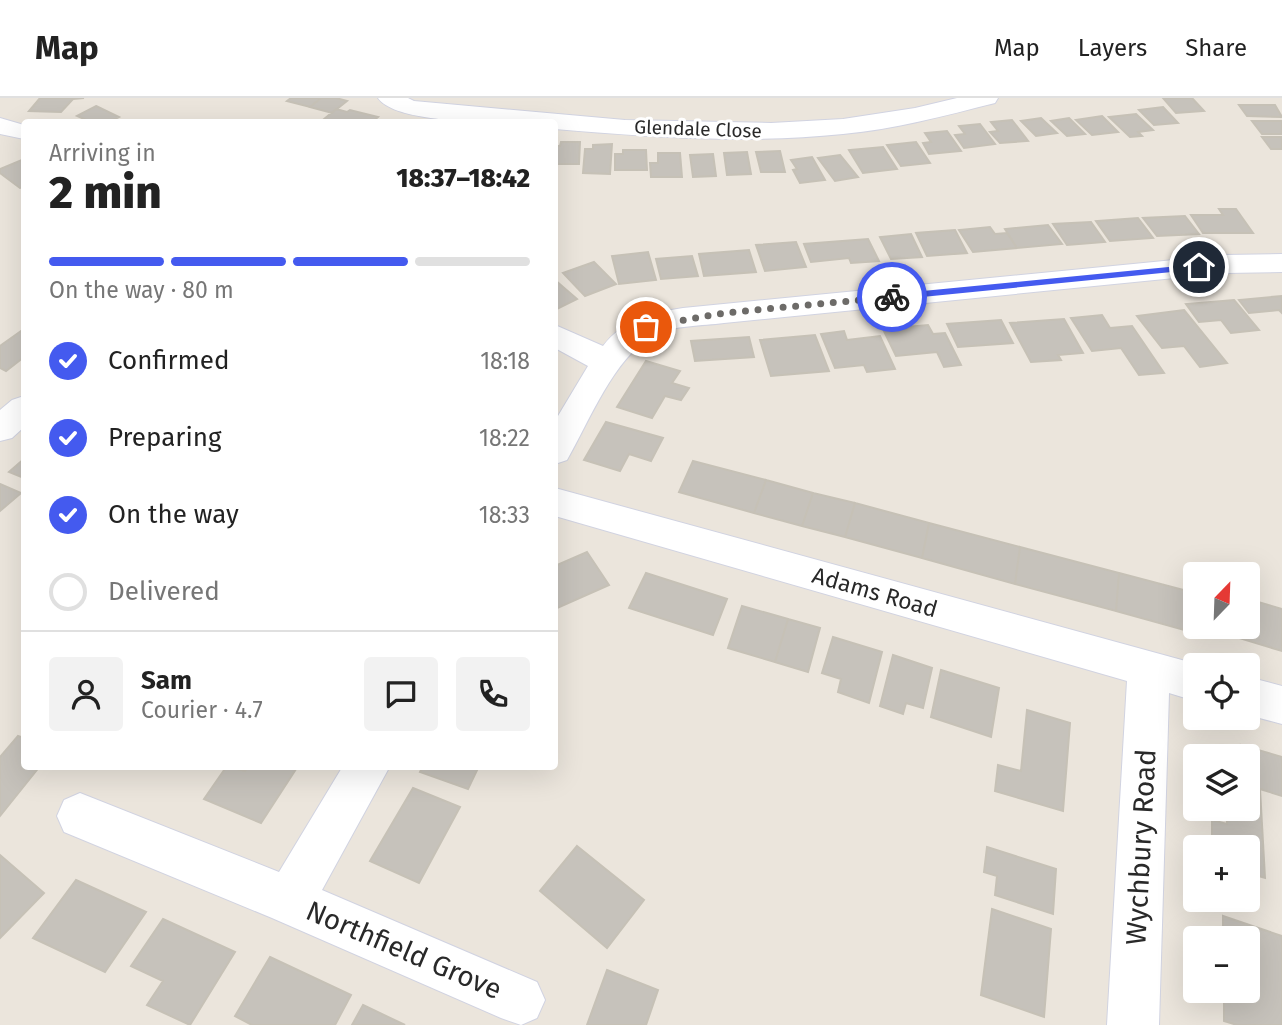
<!DOCTYPE html>
<meta charset="utf-8">
<style>
body{margin:0;font-family:"Fira Sans",sans-serif;background:#f2f2f2;color:#222;height:100vh;display:flex;flex-direction:column;font-size:26px;white-space:nowrap}
*{box-sizing:border-box;margin:0}
p{font-size:23px;color:#767676}
.icon{flex:none;width:38px;height:38px;fill:none;stroke:currentColor;stroke-width:2;stroke-linecap:round;stroke-linejoin:round}
.map{position:relative;flex:1;overflow:hidden}
.drawer{position:absolute;left:21px;top:21px;width:537px;height:651px;display:flex;flex-direction:column;background:#fff;border-radius:7px;box-shadow:0 7px 28px #0002}
.drawer>*{flex:none}
.needle{width:46px;rotate:23deg}
.buttons{position:absolute;left:1183px;top:464px;display:grid;gap:14px}
.buttons a{display:grid;place-items:center;width:77px;height:77px;border-radius:7px;background:#fff;box-shadow:0 7px 28px #0002;font-size:35px}
.pin{position:absolute;display:grid;place-items:center;width:60px;height:60px;color:#fff;margin:-30px;border:4px solid #fff;border-radius:50%;box-shadow:0 2px 7px #0007}
.courier{position:absolute;display:grid;place-items:center;width:70px;height:70px;margin:-35px;border:5px solid #445aef;border-radius:50%;background:#fff;color:#222;box-shadow:0 2px 9px #0007}
.summary em{font-style:normal;font-weight:800}
.summary div{display:flex;flex-direction:column-reverse}
.summary{display:flex;align-items:center;justify-content:space-between;height:119px;padding:0 28px}
h1{font-size:46px;font-weight:800;line-height:52px}
.bar{display:grid;grid-template-columns:repeat(4,1fr);gap:10px 7px;align-content:center;height:84px;padding:0 28px}
.bar i{height:9px;border-radius:5px;background:#e0e0e0}
.bar .on{background:#445aef}
.bar p{grid-column:span 4}
.line{display:flex;align-items:center;gap:18px;padding:0 28px;border-top:2px solid #e0e0e0}
.line div{flex:1}
.round{display:grid;place-items:center;flex:none;width:74px;height:74px;border-radius:7px;background:#f2f2f2}
ol{padding:0 28px;list-style:none}
li{display:flex;align-items:center;gap:21px;height:77px}
li p{margin-inline-start:auto}
li .icon{padding:7px;border-radius:50%;background:#445aef;color:#fff;stroke-width:4}
li:last-child{color:#767676}
li i{width:38px;height:38px;border:4px solid #e0e0e0;border-radius:50%}
header{display:flex;align-items:center;gap:42px;box-sizing:border-box;height:98px;padding:0 35px;background:#fff;border-bottom:2px solid #e0e0e0}
header strong{font-size:33px}
nav{display:flex;gap:38px;margin-inline-start:auto;font-size:24px}
.map>svg:first-child{display:block}
.building{fill:#c6c2bb;stroke:#c6c1b6;stroke-width:2}
.lines{fill:none;stroke-linecap:round;stroke-linejoin:round}
.minor-casing{stroke:#d1d3e1;stroke-width:2}
.minor{fill:#fff;fill-rule:evenodd}
.route{fill:#445aef}
.done{stroke:#6d6b68;stroke-width:7;stroke-dasharray:0 12.6}
.labels{text-anchor:middle;dominant-baseline:central;stroke-width:6;stroke-linejoin:round;paint-order:stroke}
.far-street-label{font-size:19px;fill:#292929;stroke:#fff}
.street-label{font-size:23px;fill:#292929;stroke:#fff}
.near-street-label{font-size:28px;fill:#292929;stroke:#fff}
</style>
<header>
<strong>Map</strong>
<nav><a>Map</a><a>Layers</a><a>Share</a></nav>
</header>
<div class="map">
<svg width="1282" height="927" viewBox="0 0 1282 927">
<rect width="100%" height="100%" fill="#ebe5dc"/>
<path class="building" d="M40,0H84L73,1L61,14L29,13Z
M291,0H321L310,9L287,3Z
M321,0H336L347,3L332,15L310,9Z
M1163,0H1192L1204,13L1176,15Z
M1239,7H1275L1282,19L1247,18Z
M96,8L119,19L109,24H91L77,18Z
M1163,9L1178,25L1154,27L1139,12Z
M336,11L347,14L350,12L378,19L372,24H333L323,22Z
M1136,16L1153,32L1138,34L1142,38L1130,39L1109,19Z
M1102,18L1118,34L1092,37L1076,22Z
M1041,20L1057,35L1036,38L1021,23Z
M1069,20L1085,36L1067,38L1051,23Z
M1012,22L1028,43L1000,45L990,34L998,33L991,24Z
M1252,23H1282V36H1262Z
M980,26L995,46L964,50L955,37L965,36L959,28Z
M947,33L961,53L929,56L923,45L931,44L925,35Z
M1262,39H1282V51H1271Z
M561,44H580L579,66H555V48H560Z
M916,44L930,65L901,68L887,47Z
M612,46L610,76L583,75L585,51H593V47Z
M883,49L897,71L863,75L849,52Z
M623,52H646L647,72H615V56H623Z
M780,53L785,74H761L756,54Z
M747,54L751,76L727,77L724,55Z
M658,55H680L682,79H651L650,65H658Z
M713,56L716,78L693,79L690,57Z
M840,57L858,79L835,83L818,60Z
M812,59L825,82L800,85L793,72L797,71L791,62Z
M22,62L24,64V89L20,90L0,75V71Z
M1219,111H1236L1253,135H1203L1191,117H1223Z
M1185,118L1199,136L1157,138L1143,120Z
M1138,120L1153,140L1110,143L1096,123Z
M1091,124L1105,144L1067,147L1053,126Z
M1048,127L1062,146L1017,150L1005,131Z
M990,129L995,136L1007,135L1017,150L973,154L959,132Z
M955,132L967,155L927,158L916,135Z
M911,136L922,159L891,161L880,139Z
M868,141L879,163L851,165L849,160L811,164L804,146Z
M796,144L806,169L765,173L756,147Z
M749,152L756,174L704,178L699,156Z
M648,154L656,182L619,186L612,158Z
M692,158L698,178L661,181L656,161Z
M594,164L616,186L585,198L563,175Z
M555,182L577,201L555,212Z
M1282,198V215L1279,212L1249,215L1239,202Z
M1234,202L1259,232L1231,235L1221,222L1199,224L1186,206Z
M1184,212L1227,265L1200,269L1184,248L1162,250L1137,218Z
M1102,217L1110,230L1132,228L1164,275L1139,277L1121,250L1092,253L1071,220Z
M1064,221L1083,255L1058,257L1061,262L1031,264L1010,225Z
M1001,222L1013,245L958,249L947,226Z
M928,227L933,236L945,235L961,267L944,269L937,254L896,258L883,231Z
M24,231V259L6,273L0,270V248Z
M844,233L847,242L880,238L895,271L867,274L864,267L835,270L821,236Z
M815,237L829,273L771,278L760,242Z
M749,239L754,259L695,263L691,243Z
M646,263L680,273L672,285L689,290L681,302L665,298L652,320L617,309Z
M606,324L663,340L651,363L629,356L620,373L584,362Z
M24,361V380L9,374Z
M693,363L766,382L754,415L679,394Z
M766,382L813,395L802,428L754,415Z
M0,386L21,395L0,413Z
M813,395L855,405L845,439L802,428Z
M855,405L929,425L922,460L845,439Z
M929,425L1020,449L1015,486L922,460Z
M1020,449L1119,475L1116,513L1015,486Z
M587,454L609,487L555,511V468Z
M646,475L727,501L713,537L629,510Z
M1119,475L1195,495V535L1116,513Z
M1248,501L1282,511V553L1213,532V528H1248Z
M742,508L788,521L775,564L728,550Z
M788,521L820,530L808,574L775,564Z
M833,539L882,554L869,605L838,594L841,581L822,575Z
M893,557L932,570L923,610L906,605L903,616L880,608Z
M941,572L999,590L991,639L931,619Z
M1027,612L1070,625L1063,713L995,693L998,667L1021,673Z
M18,638L24,640V668H40L0,718V659Z
M1241,647L1282,659V698L1260,691L1265,780L1248,775V749H1212V722L1227,726V710H1248V658H1242Z
M1207,650L1238,658H1208Z
M227,668L245,673L248,668H298L261,725L204,701Z
M423,668H479L468,691L420,674Z
M413,690L460,709L419,785L370,763Z
M577,748L644,802L607,850L540,793Z
M987,749L1056,771L1053,816L995,797L997,778L984,774Z
M0,757L44,795L0,840Z
M76,782L146,814L105,874L33,840Z
M992,811L1051,831L1044,919L981,897Z
M1223,818L1282,838V927H1237L1224,923V892H1248V840H1223Z
M163,821L235,854L190,927L147,907L163,883L131,868Z
M270,859L351,897L335,927H252L235,918Z
M607,872L658,892L646,927H587Z
M363,907L405,927H352Z"/>
<g class="lines">
<defs>
<path id="minor" d="M378,0H408L414,3L625,22L771,25L843,21L915,10L957,0H998L995,5C944,18 895,31 843,36C747,46 650,39 555,31V24C519,24 398,29 378,0Z
M0,20L24,27V41L0,36Z
M1282,156V174L1225,175L724,225C702,228 674,227 654,237C614,259 589,324 567,362L555,366V323L588,268L555,250V227L603,248C623,222 651,215 683,210L1225,157Z
M24,298V329L12,340L0,343V312L12,302Z
M555,390L1200,567H1195V603L1169,595L1159,927H1107L1127,583L555,418Z
M1248,579L1282,588V626L1248,617Z
M343,668H390L322,792L537,884L545,902L537,920L521,927L501,920L272,820L64,734L57,718L64,702L80,695L279,774Z"/>
</defs>
<use href="#minor" class="minor-casing"/>
<use href="#minor" class="minor"/>
</g>
<path class="route" d="M1199,166L1202,167V171L892,202L888,199L892,196Z"/>
<g class="lines">
<path class="done" d="M646,229L724,215L892,199"/>
</g>
<g class="labels">
<g class="far-street-label">
<text transform="translate(698 31) rotate(2)">Glendale Close</text>
</g>
<g class="street-label">
<text transform="translate(875 494) rotate(16)">Adams Road</text>
</g>
<g class="near-street-label">
<text transform="translate(1141 749) rotate(-87)">Wychbury Road</text>
<text transform="translate(404 852) rotate(23)">Northfield Grove</text>
</g>
</g>
</svg>
<div class="buttons">
<a><svg class="needle" viewBox="-14 -14 28 28"><path d="M0-13l5 13h-10z" fill="#e53935"/><path d="M0 13l5-13h-10z" fill="#767676"/></svg></a>
<a><svg class="icon" aria-label="locate" viewBox="0 0 24 24"><circle cx="12" cy="12" r="6"/><path d="M12 2v4M12 18v4M2 12h4M18 12h4"/></svg></a>
<a><svg class="icon" aria-label="layers" viewBox="0 0 24 24"><path d="M12 4l9 5-9 5-9-5zM3 14l9 5 9-5"/></svg></a>
<a>+</a>
<a>−</a>
</div>
<div class="pin" style="left:646px;top:229px;background:#ea580c"><svg class="icon" aria-label="bag" viewBox="0 0 24 24"><path d="M5 8h14l-1 12H6zM9 8a3 3 0 0 1 6 0"/></svg></div>
<div class="pin" style="left:1199px;top:169px;background:#1f2937"><svg class="icon" aria-label="home" viewBox="0 0 24 24"><path d="M3 11l9-7 9 7M6 9v11h12V9"/></svg></div>
<div class="courier" style="left:892px;top:199px"><svg class="icon" aria-label="bike" viewBox="0 0 24 24"><circle cx="6" cy="16" r="4"/><circle cx="18" cy="16" r="4"/><path d="M6 16l4-8h5l3 8M10 8l3 8H6M13 5h3"/></svg></div>
<section class="drawer">
<div class="summary"><div><h1>2 min</h1><p>Arriving in</p></div><em>18:37–18:42</em></div>
<div class="bar"><i class="on"></i><i class="on"></i><i class="on"></i><i></i><p>On the way · 80 m</p></div>
<ol>
<li><svg class="icon" aria-label="check" viewBox="0 0 24 24"><path d="M5 12l5 5 9-10"/></svg>Confirmed<p>18:18</p></li>
<li><svg class="icon" aria-label="check" viewBox="0 0 24 24"><path d="M5 12l5 5 9-10"/></svg>Preparing<p>18:22</p></li>
<li><svg class="icon" aria-label="check" viewBox="0 0 24 24"><path d="M5 12l5 5 9-10"/></svg>On the way<p>18:33</p></li>
<li><i></i>Delivered</li>
</ol>
<div class="line" style="height:126px"><a class="round"><svg class="icon" aria-label="person" viewBox="0 0 24 24"><circle cx="12" cy="8" r="4"/><path d="M4 21q1-7 8-7t8 7"/></svg></a><div><b>Sam</b><p>Courier · 4.7</p></div><a class="round"><svg class="icon" aria-label="chat" viewBox="0 0 24 24"><path d="M4 5h16v11H9l-5 4z"/></svg></a><a class="round"><svg class="icon" aria-label="phone" viewBox="0 0 24 24"><path d="M5 4h4l2 5-3 2q2 4 5 5l2-3 5 2v4C11 20 4 13 5 4z"/></svg></a></div>
</section>
</div>
